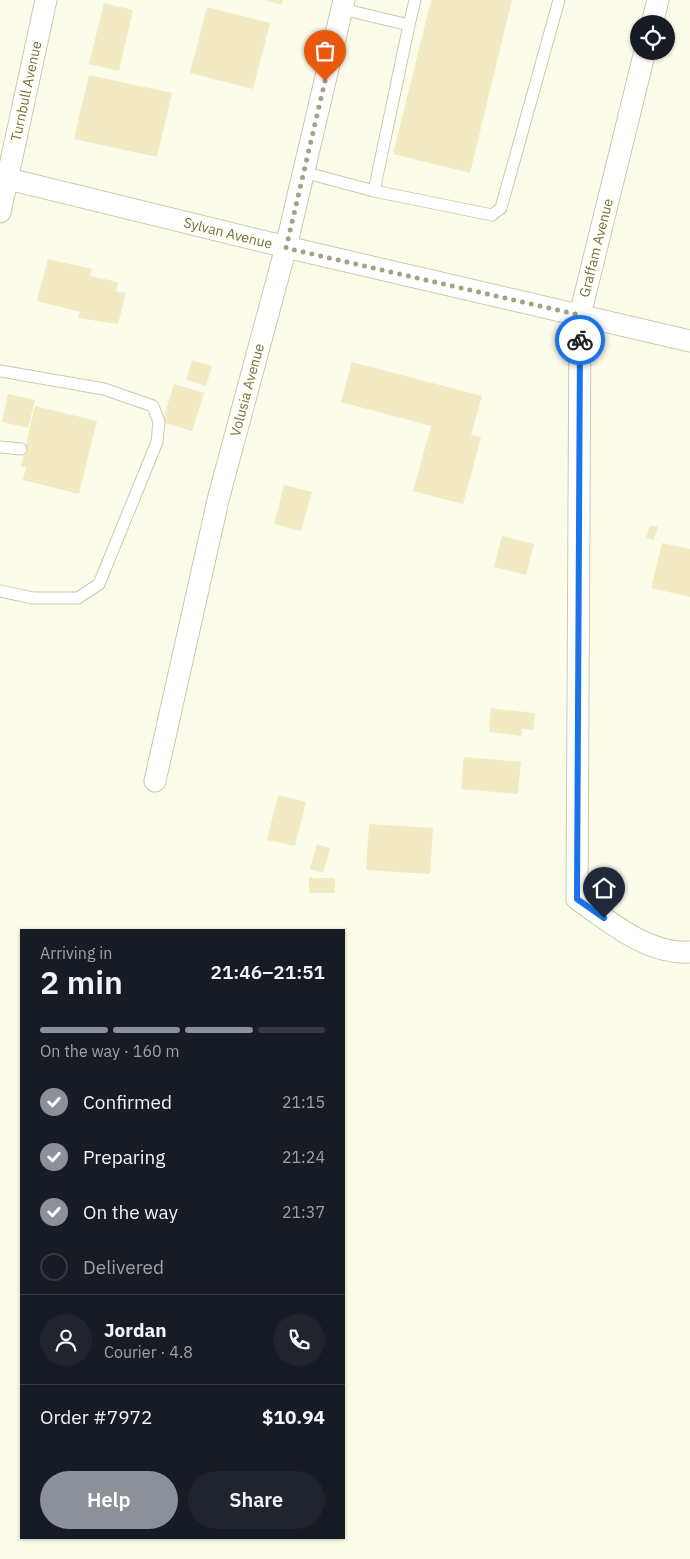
<!DOCTYPE html>
<meta charset="utf-8">
<style>
body{margin:0;font-family:"IBM Plex Sans",sans-serif;background:#20242c;color:#f1f3f6;height:100vh;display:flex;flex-direction:column;font-size:19px;white-space:nowrap}
*{box-sizing:border-box;margin:0}
p{font-size:16px;color:#9ea1a6}
.icon{flex:none;width:28px;height:28px;fill:none;stroke:currentColor;stroke-width:2;stroke-linecap:round;stroke-linejoin:round}
.map{position:relative;flex:1;overflow:hidden}
.sheet{position:absolute;left:20px;top:929px;width:325px;height:610px;display:flex;flex-direction:column;background:#171b24;border-radius:0px;box-shadow:0 1px 4px #0004}
.sheet>*{flex:none}
.buttons{position:absolute;left:630px;top:15px;display:grid;gap:10px}
.buttons a{display:grid;place-items:center;width:45px;height:45px;border-radius:50%;background:#171b24;box-shadow:0 1px 4px #0004;font-size:25px}
.pin{position:absolute;display:grid;place-items:center;width:42px;height:42px;color:#fff;margin:-51px -21px;border-radius:50% 50% 50% 0;rotate:-45deg;box-shadow:0 0 5px #0007}
.pin .icon{rotate:45deg}
.courier{position:absolute;display:grid;place-items:center;width:50px;height:50px;margin:-25px;border:4px solid #1a73e8;border-radius:50%;background:#fff;color:#222;box-shadow:0 1px 6px #0007}
.overview em{font-style:normal;font-weight:600}
.overview div{display:flex;flex-direction:column-reverse}
.overview{display:flex;align-items:center;justify-content:space-between;height:85px;padding:0 20px}
h1{font-size:32px;font-weight:600;line-height:38px}
.bar{display:grid;grid-template-columns:repeat(4,1fr);gap:8px 5px;align-content:center;height:60px;padding:0 20px}
.bar i{height:6px;border-radius:4px;background:#363941}
.bar .active{background:#8c9099}
.bar p{grid-column:span 4}
.line{display:flex;align-items:center;gap:12px;padding:0 20px;border-top:1px solid #363941}
.line div{flex:1}
.round{display:grid;place-items:center;flex:none;width:52px;height:52px;border-radius:26px;background:#20242c}
ol{padding:0 20px;list-style:none}
li{display:flex;align-items:center;gap:15px;height:55px}
li p{margin-inline-start:auto}
li .icon{padding:5px;border-radius:50%;background:#8c9099;color:#fff;stroke-width:4}
li:last-child{color:#9ea1a6}
li i{width:28px;height:28px;border:2px solid #363941;border-radius:50%}
.action{display:flex;gap:10px;margin-top:auto;padding:10px 20px}
.action a{flex:1;height:58px;border-radius:30px;background:#8c9099;color:#fff;font-size:20px;font-weight:600;line-height:58px;text-align:center}
.action a+a{background:#20242c;color:#f1f3f6}
.map>svg:first-child{display:block}
.building{fill:#f2eac3}
.lines{fill:none;stroke-linecap:round;stroke-linejoin:round}
.service-casing{stroke:#cdc9ad;stroke-width:13}
.minor-casing{stroke:#cdc9ad;stroke-width:23}
.service{stroke:#fff;stroke-width:11}
.minor{stroke:#fff;stroke-width:21}
.done{stroke:#a6a084;stroke-width:5;stroke-dasharray:0 9}
.route{stroke:#1a73e8;stroke-width:6}
.labels{text-anchor:middle;dominant-baseline:central;stroke-width:4;stroke-linejoin:round;paint-order:stroke}
.street-label{font-size:14px;fill:#786f4d;stroke:#fefff1}
</style>
<div class="map">
<svg width="690" height="1559" viewBox="0 0 690 1559">
<rect width="100%" height="100%" fill="#fcfceb"/>
<path class="building" d="M265,0H283L282,5Z
M431,0H512L470,173L393,154Z
M104,3L133,10L119,71L89,64Z
M207,7L270,23L253,89L190,73Z
M89,75L172,93L157,157L74,139Z
M48,259L92,269L90,276L118,282L116,291L126,293L118,324L78,318L80,312L37,301Z
M192,360L212,366L206,386L186,380Z
M352,362L482,396L471,435L481,437L463,504L413,491L431,426L341,402Z
M174,384L204,393L192,431L162,422Z
M8,394L35,400L28,428L2,422Z
M35,406L97,421L79,494L23,480L26,467L21,466Z
M284,485L312,492L301,531L274,524Z
M650,525L658,527L654,540L646,538Z
M502,536L534,544L526,575L494,567Z
M662,543L690,549V597L651,588Z
M491,708L535,713L533,730L522,729V736L489,732Z
M464,757L521,762L518,794L461,789Z
M278,795L306,802L295,846L267,840Z
M369,824L433,828L430,874L366,870Z
M317,844L330,848L323,873L310,869Z
M309,878H335V893H309Z"/>
<g class="lines">
<defs>
<path id="service" d="M409,25L415,0
M303,172L374,191L409,25L342,9
M374,191L492,215L501,208L559,0
M0,371L104,389L153,406L159,422L157,442L99,584L78,598H33L0,591
M0,447L21,449"/>
<path id="minor" d="M652,24L658,0
M645,51L580,315L577,899C610,922 648,955 690,952
M0,177L286,247L690,341
M0,212L46,0
M155,781L219,496L286,247L344,0"/>
</defs>
<use href="#service" class="service-casing"/>
<use href="#minor" class="minor-casing"/>
<use href="#service" class="service"/>
<use href="#minor" class="minor"/>
</g>
<g class="lines">
<path class="done" d="M325,81L286,248L580,315V340"/>
<path class="route" d="M580,340L577,899L604,918"/>
</g>
<g class="labels">
<g class="street-label">
<text transform="translate(26 91) rotate(-78)">Turnbull Avenue</text>
<text transform="translate(228 233) rotate(14)">Sylvan Avenue</text>
<text transform="translate(596 248) rotate(-76)">Graffam Avenue</text>
<text transform="translate(247 390) rotate(-75)">Volusia Avenue</text>
</g>
</g>
</svg>
<div class="buttons">
<a><svg class="icon" aria-label="locate" viewBox="0 0 24 24"><circle cx="12" cy="12" r="6"/><path d="M12 2v4M12 18v4M2 12h4M18 12h4"/></svg></a>
</div>
<div class="pin" style="left:325px;top:81px;background:#ea580c"><svg class="icon" aria-label="bag" viewBox="0 0 24 24"><path d="M5 8h14l-1 12H6zM9 8a3 3 0 0 1 6 0"/></svg></div>
<div class="pin" style="left:604px;top:918px;background:#1f2937"><svg class="icon" aria-label="home" viewBox="0 0 24 24"><path d="M3 11l9-7 9 7M6 9v11h12V9"/></svg></div>
<div class="courier" style="left:580px;top:340px"><svg class="icon" aria-label="bike" viewBox="0 0 24 24"><circle cx="6" cy="16" r="4"/><circle cx="18" cy="16" r="4"/><path d="M6 16l4-8h5l3 8M10 8l3 8H6M13 5h3"/></svg></div>
<section class="sheet">
<div class="overview"><div><h1>2 min</h1><p>Arriving in</p></div><em>21:46–21:51</em></div>
<div class="bar"><i class="active"></i><i class="active"></i><i class="active"></i><i></i><p>On the way · 160 m</p></div>
<ol>
<li><svg class="icon" aria-label="check" viewBox="0 0 24 24"><path d="M5 12l5 5 9-10"/></svg>Confirmed<p>21:15</p></li>
<li><svg class="icon" aria-label="check" viewBox="0 0 24 24"><path d="M5 12l5 5 9-10"/></svg>Preparing<p>21:24</p></li>
<li><svg class="icon" aria-label="check" viewBox="0 0 24 24"><path d="M5 12l5 5 9-10"/></svg>On the way<p>21:37</p></li>
<li><i></i>Delivered</li>
</ol>
<div class="line" style="height:90px"><a class="round"><svg class="icon" aria-label="person" viewBox="0 0 24 24"><circle cx="12" cy="8" r="4"/><path d="M4 21q1-7 8-7t8 7"/></svg></a><div><b>Jordan</b><p>Courier · 4.8</p></div><a class="round"><svg class="icon" aria-label="phone" viewBox="0 0 24 24"><path d="M5 4h4l2 5-3 2q2 4 5 5l2-3 5 2v4C11 20 4 13 5 4z"/></svg></a></div>
<div class="line" style="height:65px"><div>Order #7972</div><b>$10.94</b></div>
<div class="action"><a>Help</a><a>Share</a></div>
</section>
</div>
